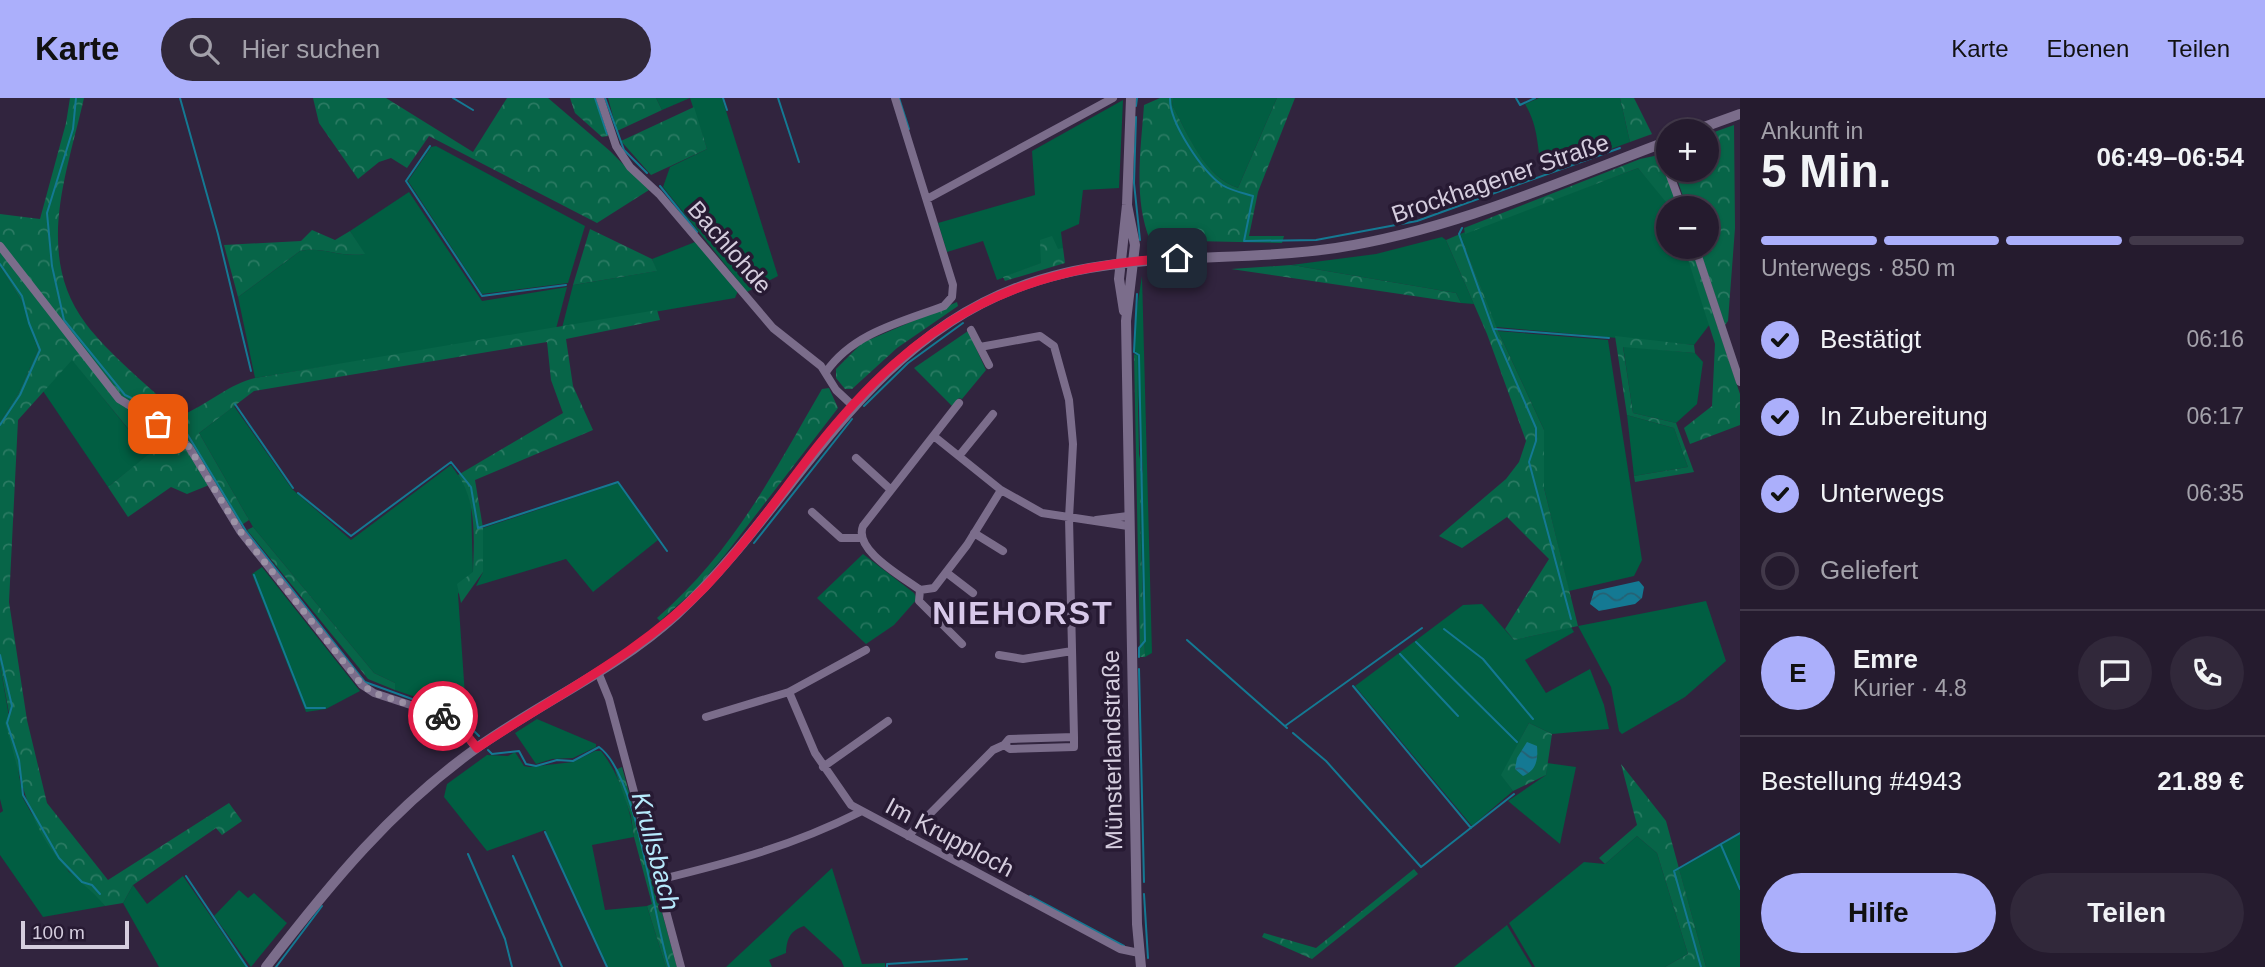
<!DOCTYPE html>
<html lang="de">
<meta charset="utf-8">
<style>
body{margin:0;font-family:Arial,sans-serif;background:#31283a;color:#f1f3f6;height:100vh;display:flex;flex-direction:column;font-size:26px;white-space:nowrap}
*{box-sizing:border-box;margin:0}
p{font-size:23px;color:#a3a1aa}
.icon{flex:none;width:38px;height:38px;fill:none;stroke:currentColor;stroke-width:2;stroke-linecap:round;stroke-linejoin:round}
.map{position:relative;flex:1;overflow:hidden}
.side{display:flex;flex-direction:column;background:#251b2e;width:525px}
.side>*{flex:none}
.controls{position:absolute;left:1656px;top:21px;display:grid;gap:14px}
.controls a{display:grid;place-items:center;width:63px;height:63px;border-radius:50%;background:#251b2e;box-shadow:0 2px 5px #0004,0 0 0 2px #42394a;font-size:35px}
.scale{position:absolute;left:21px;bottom:18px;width:108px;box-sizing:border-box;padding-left:7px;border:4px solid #d5cdde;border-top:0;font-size:19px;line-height:24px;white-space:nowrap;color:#d5cdde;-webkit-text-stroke:5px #271a33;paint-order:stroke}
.pin{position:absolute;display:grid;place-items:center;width:60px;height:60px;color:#fff;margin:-30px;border-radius:14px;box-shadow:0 4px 10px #0006}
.courier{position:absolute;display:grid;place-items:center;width:70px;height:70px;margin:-35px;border:5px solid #e11d48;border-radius:50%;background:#fff;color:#222;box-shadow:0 2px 9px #0007}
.head em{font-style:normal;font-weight:600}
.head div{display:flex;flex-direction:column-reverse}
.head{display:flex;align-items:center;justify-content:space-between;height:119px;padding:0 21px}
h1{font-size:46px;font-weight:600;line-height:52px}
.bar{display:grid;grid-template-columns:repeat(4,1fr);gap:10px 7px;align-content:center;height:84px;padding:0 21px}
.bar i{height:9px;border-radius:5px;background:#42394a}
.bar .active{background:#abaffb}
.bar p{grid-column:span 4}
.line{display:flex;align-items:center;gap:18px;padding:0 21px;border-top:2px solid #42394a}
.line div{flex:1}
.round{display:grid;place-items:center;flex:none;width:74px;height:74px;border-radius:37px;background:#31283a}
ol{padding:0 21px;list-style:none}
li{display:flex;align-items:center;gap:21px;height:77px}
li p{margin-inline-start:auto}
li .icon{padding:7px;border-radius:50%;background:#abaffb;color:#111;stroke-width:4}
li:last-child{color:#a3a1aa}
li i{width:38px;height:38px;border:4px solid #42394a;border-radius:50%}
.cta{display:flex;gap:14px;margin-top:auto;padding:14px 21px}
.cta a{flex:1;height:80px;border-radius:42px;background:#abaffb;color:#111;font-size:28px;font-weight:600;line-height:80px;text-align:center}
.cta a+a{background:#31283a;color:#f1f3f6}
header{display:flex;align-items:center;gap:42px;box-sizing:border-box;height:98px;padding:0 35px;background:#abaffb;color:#111}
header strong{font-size:33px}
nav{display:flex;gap:38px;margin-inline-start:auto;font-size:24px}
.search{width:490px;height:63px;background:#31283a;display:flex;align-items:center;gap:18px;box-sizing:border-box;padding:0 24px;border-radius:38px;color:#a3a1aa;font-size:26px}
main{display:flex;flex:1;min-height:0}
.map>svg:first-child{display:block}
.grass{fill:#015e42}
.forest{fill:url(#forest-crowns)}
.park{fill:url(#park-crowns)}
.water{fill:url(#water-waves)}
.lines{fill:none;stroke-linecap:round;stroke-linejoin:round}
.stream{stroke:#147993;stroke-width:2}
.street{stroke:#7b6d8b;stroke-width:8}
.secondary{stroke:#7b6d8b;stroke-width:10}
.done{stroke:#9c92a6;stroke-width:7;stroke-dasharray:0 12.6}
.route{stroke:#e11d48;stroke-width:9}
.labels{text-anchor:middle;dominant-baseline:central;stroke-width:7;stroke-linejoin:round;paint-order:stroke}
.street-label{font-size:24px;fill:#d5cdde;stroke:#271a33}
.water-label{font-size:26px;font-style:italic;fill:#b6eafc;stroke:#271a33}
.district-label{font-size:32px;font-weight:bold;letter-spacing:2px;fill:#d8c9ea;stroke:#271a33}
</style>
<header>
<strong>Karte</strong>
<div class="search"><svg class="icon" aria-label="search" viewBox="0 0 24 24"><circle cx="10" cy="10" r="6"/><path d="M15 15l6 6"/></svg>Hier suchen</div>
<nav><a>Karte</a><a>Ebenen</a><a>Teilen</a></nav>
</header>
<main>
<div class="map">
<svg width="1740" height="869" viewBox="0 0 1740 869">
<defs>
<pattern id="forest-crowns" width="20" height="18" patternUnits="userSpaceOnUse" patternTransform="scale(1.75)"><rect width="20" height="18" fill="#076548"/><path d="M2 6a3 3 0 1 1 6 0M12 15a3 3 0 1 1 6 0" fill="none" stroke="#2a7a62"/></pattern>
<pattern id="park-crowns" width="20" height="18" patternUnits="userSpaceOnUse" patternTransform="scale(1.75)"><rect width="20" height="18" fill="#015e42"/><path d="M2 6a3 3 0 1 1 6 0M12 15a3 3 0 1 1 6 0" fill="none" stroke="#25745d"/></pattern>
<pattern id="water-waves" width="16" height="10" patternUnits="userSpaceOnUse" patternTransform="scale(1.75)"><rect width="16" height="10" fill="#147993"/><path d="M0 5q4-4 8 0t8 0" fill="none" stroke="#266173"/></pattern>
</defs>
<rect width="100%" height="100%" fill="#31243e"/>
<path class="grass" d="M656,0H722L778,178L747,194L663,89L670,69L707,51L690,0L662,12Z
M1173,0H1277L1238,90C1204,79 1188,37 1172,7Z
M1539,0H1620L1630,44L1543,76C1536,49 1540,32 1525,6Z
M1123,2L1119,90L1083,92L1079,126L1061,134L1063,150L1042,165L997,182L983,143L947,154L938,125L1035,97L1032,53Z
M436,48L585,128L568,185L482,196L408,83L431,49Z
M1638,70L1668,104V149H1684L1710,226L1694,247L1496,229L1460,136Z
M409,94L482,203L567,189L556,231L255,280L238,199L300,153C322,148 340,160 364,156L350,133Z
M1442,139L1446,142L1474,206L1461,205L1456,195L1291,167L1376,156Z
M695,144L738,193L735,200L562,230L573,187L656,173L652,161Z
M0,168L23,205L38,252L18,296L0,324Z
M1142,178L1152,555L1145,559L1140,420L1143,376L1135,251V222Z
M1498,233L1608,242L1642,462L1634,478L1569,493L1544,390V332Z
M1623,248L1695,255L1703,264L1697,306L1676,325L1633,315Z
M72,261L149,357L108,389L43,293Z
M234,308L292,391L351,442L451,367L467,390L471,408L473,475L458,496L466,612L460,614L395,592V585L374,575L253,429L199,335Z
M1627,317L1674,330L1688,369L1634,378Z
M618,385L658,442L593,494L566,461L476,488L483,474V430Z
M262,469L360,593L326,611L306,614L252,476Z
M1706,503L1726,563L1685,599L1622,636L1619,633L1611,589L1578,528Z
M1482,506L1514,542L1571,529L1574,534L1525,562L1546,595L1590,571L1604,607L1609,631L1552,636L1529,625L1502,677L1513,693L1472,728L1355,588L1463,507Z
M0,566L23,700L52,752L69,774L91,789L105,808L43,819L0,757V715L3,713L0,701Z
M537,621L596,646V649L573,660L552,661L536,666L515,635Z
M595,653H601C620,677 630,709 634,739L592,747L605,812L647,808L666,869H608L545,732L487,753L444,699L447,686L487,657L508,658L515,654L524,668L529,669L573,664Z
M1547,665L1576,669L1560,746L1508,703L1546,677Z
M1740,736V869H1706L1679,771Z
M1637,738L1657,755L1688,856L1665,869H1535L1509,825L1584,764L1605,766Z
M832,770L862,866L885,865V869H844L841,862L804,828C790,833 787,840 786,855L769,862L772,869H726Z
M183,778L246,869H159L123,805L133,787L147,806Z
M239,792L248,800L254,795L287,825L251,869L214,818Z
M1507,827L1532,869H1454Z"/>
<path class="forest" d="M70,0H84C67,76 34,157 86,226C108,255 144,284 170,309L187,315C210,304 230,286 255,280L657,212L660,222L566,241L573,288L593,332L475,382L483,430V474L461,505L457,486L473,474C474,442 477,404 458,377L563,315L551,282L547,244L254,293L199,335L249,422L240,428L214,385L187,396L171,389L128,419L108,389L149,356L72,262L18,322L9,504L27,622L47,705L108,782L229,705L242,723L222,737L216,730L133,787L123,805L105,808C92,791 74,781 60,763C25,720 21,676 5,625L9,615L0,566V324L18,296L38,252L23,205L0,168V116L40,121L66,25Z
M313,0H386L473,54L507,0H548L610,53L649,92L597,125L429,38L407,70L391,60L379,64L358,81L319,25Z
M570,0H596L608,38L602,39L575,15Z
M608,0H656L662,12L617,33Z
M1160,0H1173L1172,7C1188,36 1204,79 1238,90L1277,0H1295L1258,94L1249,138H1284L1282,145L1150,142C1133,101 1141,50 1144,7Z
M1620,0H1634L1652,36L1630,44Z
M694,9L707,51L651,77L621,43Z
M1734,27L1735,130L1728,223L1725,227L1699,149H1706V110H1687L1674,72H1706V37Z
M1659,57L1678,110H1671L1638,70L1465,136L1464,130L1640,61Z
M590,131L652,161L657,173L573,187Z
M312,132L335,142L350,133L365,156C340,160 322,148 300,153L238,199L224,147L301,143Z
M1460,136L1498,233L1544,332V390L1578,528L1514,542L1505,531L1549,461L1507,419L1462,450L1439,438L1506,381L1519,364L1526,343L1487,236L1446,142Z
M1052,138L1058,151L1063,150L1065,165L1005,183L1003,179L1041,165L1040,142Z
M1684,149H1691L1740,296V327L1690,346L1684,330L1712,308L1715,246Z
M1291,167L1456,195L1461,205L1231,171Z
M957,204L958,208L897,250L852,291H845L836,280V271L862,245Z
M968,233L986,272L962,301L959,300L952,308L914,270Z
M1615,238L1694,247L1695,255L1623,249L1633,315L1676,325L1694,374L1635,384L1634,378L1688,369L1674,330L1627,317Z
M1134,256L1137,258L1139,356L1143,376L1140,420L1145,559H1140Z
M829,290L838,310L725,457L698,489L660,523L657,520C734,453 772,377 822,291Z
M253,429L374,575L395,585V592L368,581L247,432Z
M1529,625L1552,636L1546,677L1513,693L1501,677Z
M1621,666L1666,723L1706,869H1665L1688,856L1657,755L1637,738L1605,766L1599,760L1637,727Z
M622,669L677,869H666L647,808L652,806L634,739L631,718L615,672Z
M1414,771L1418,776L1312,861L1262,839L1264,835L1316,850Z"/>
<path class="park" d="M863,456L914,495L917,501L894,527L866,546L817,500Z"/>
<path class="water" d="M1639,483L1644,489L1642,500L1635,506L1599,513L1590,506L1594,493Z
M1527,644L1537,648C1538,661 1537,672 1523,678L1515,671L1517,660Z"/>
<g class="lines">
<path class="stream" d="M76,0L73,31L47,115L52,168L64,222L125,297L179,323
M180,0L218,136L251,273
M453,0L473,12
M595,0L607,36
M605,0L624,52L647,75
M723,0L727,12
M778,0L799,64
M899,0L909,31
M1170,0C1169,24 1202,73 1222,87C1232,93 1243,95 1253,98L1244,143L1316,142L1417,123L1620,50
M1516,0L1520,7L1535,0
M1136,8L1137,0
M1136,19L1134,85L1140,142
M430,48L406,83L482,198L566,187
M660,88L697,134
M1462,130L1459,136L1493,231L1536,330V343L1529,364L1571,521
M0,166L22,198L29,225L40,252L20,297L0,327
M1137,196L1134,254L1139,257L1145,543L1139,550V559
M1495,231L1609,240
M235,306L293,390
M864,308L908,265L963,225
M186,334L246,433L365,584L459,618L479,638
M298,395L351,438L451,364L471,389L478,430L618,384L667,453
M754,445L852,321
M254,477L306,610H325
M1444,531L1483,561L1533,621
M1187,542L1287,630
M1416,544L1517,644
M1400,556L1458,618
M0,557L12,608L7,625L19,662L23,697L59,760L82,784L92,787L100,796
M1139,571L1144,784
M1353,588L1471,730
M1285,628L1422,530
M1293,635L1326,663L1421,769L1514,696
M488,652L492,656L519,653L526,666L536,668L557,662L573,663L599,649C638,677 653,820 669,869
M545,734L607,869
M1721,747L1740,791
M468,756L505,841L512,869
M513,758L562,869
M186,778L247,869
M1144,796L1148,860
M1030,798L1124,848
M276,869L322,808
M887,869V866L967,861
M1701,869L1674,773L1740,735"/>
<path class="street" d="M600,0L616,48L630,69L659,96L773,230L821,268L836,292L852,307
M1659,46L1668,70
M1668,72L1682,110
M927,101L1113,0
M0,148L119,301L175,335L189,349L240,433L362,587L374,595L447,619L457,625L476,650
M1695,149L1740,284
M971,232L989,267
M980,249L1040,238L1054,248L1069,302L1073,346L1069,420L1074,639L1009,641L1004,647L1010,651L1074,649V639
M826,274C853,235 901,224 944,208L952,199L953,187L895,0
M959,305L863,428C853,452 903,479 920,492L934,490L967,447L1001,392
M935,339L1001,392L1042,415L1128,428
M959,358L993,316
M856,360L890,391
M812,414L841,440H860
M1096,422L1128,418
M974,435L1003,453
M947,475L973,495
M920,492L919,503L962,546
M999,557L1023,561L1072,553
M598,574L609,601L681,869
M789,594L815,655L851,707L1120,851L1139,855
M706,619L789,594L866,552
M823,669L888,623
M908,738L993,652L1004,647
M658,782C732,764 792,748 860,714"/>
<path class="secondary" d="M1693,33L1740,16
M1127,107L1135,147L1126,223L1137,826L1141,869
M1124,213L1119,181L1127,107L1131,0
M266,869C330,786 392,710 478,649C543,603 617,571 676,517C793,409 859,250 1016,190C1119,150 1229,166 1336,150C1452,132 1559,84 1668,43"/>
</g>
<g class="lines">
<path class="done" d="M158,326L189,349L240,433L362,587L374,595L443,618"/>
<path class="route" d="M443,618L457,625L477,650C554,598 639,557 705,489C746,446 780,396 817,349C918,222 1014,168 1177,160"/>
</g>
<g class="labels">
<g class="street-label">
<text transform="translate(1500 80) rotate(-19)">Brockhagener Straße</text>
<text transform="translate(730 149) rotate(49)">Bachlohde</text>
<text transform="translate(1112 652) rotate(-91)">Münsterlandstraße</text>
<text transform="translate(950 739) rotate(28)">Im Krupploch</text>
</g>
<g class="water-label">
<text transform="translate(656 753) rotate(75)">Krullsbach</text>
</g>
<g class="district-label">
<text x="1023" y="515">NIEHORST</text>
</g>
</g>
</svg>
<div class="controls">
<a>+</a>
<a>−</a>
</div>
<div class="scale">100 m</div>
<div class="pin" style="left:158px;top:326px;background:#ea580c"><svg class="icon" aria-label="bag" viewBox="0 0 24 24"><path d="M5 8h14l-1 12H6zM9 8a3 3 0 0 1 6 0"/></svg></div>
<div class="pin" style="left:1177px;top:160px;background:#1f2937"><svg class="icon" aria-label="home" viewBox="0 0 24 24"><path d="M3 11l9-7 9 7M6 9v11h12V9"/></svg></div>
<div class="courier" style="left:443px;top:618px"><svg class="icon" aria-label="bike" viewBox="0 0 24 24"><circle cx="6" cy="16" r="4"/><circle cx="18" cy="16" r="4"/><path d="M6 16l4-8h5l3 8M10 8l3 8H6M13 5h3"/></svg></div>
</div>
<section class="side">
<div class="head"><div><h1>5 Min.</h1><p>Ankunft in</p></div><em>06:49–06:54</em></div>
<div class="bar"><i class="active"></i><i class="active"></i><i class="active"></i><i></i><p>Unterwegs · 850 m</p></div>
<ol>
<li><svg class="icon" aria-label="check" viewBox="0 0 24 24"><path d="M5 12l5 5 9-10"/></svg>Bestätigt<p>06:16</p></li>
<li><svg class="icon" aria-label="check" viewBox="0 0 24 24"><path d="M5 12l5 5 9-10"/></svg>In Zubereitung<p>06:17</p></li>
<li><svg class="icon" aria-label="check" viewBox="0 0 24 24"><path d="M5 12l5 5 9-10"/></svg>Unterwegs<p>06:35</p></li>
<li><i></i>Geliefert</li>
</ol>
<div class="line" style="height:126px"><b class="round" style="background:#abaffb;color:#111">E</b><div><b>Emre</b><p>Kurier · 4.8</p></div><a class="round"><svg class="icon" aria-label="chat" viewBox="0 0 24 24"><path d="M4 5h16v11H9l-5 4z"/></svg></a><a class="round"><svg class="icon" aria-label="phone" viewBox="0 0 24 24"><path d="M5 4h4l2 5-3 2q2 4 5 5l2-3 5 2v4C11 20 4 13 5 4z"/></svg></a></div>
<div class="line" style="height:91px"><div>Bestellung #4943</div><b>21.89 €</b></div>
<div class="cta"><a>Hilfe</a><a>Teilen</a></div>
</section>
</main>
